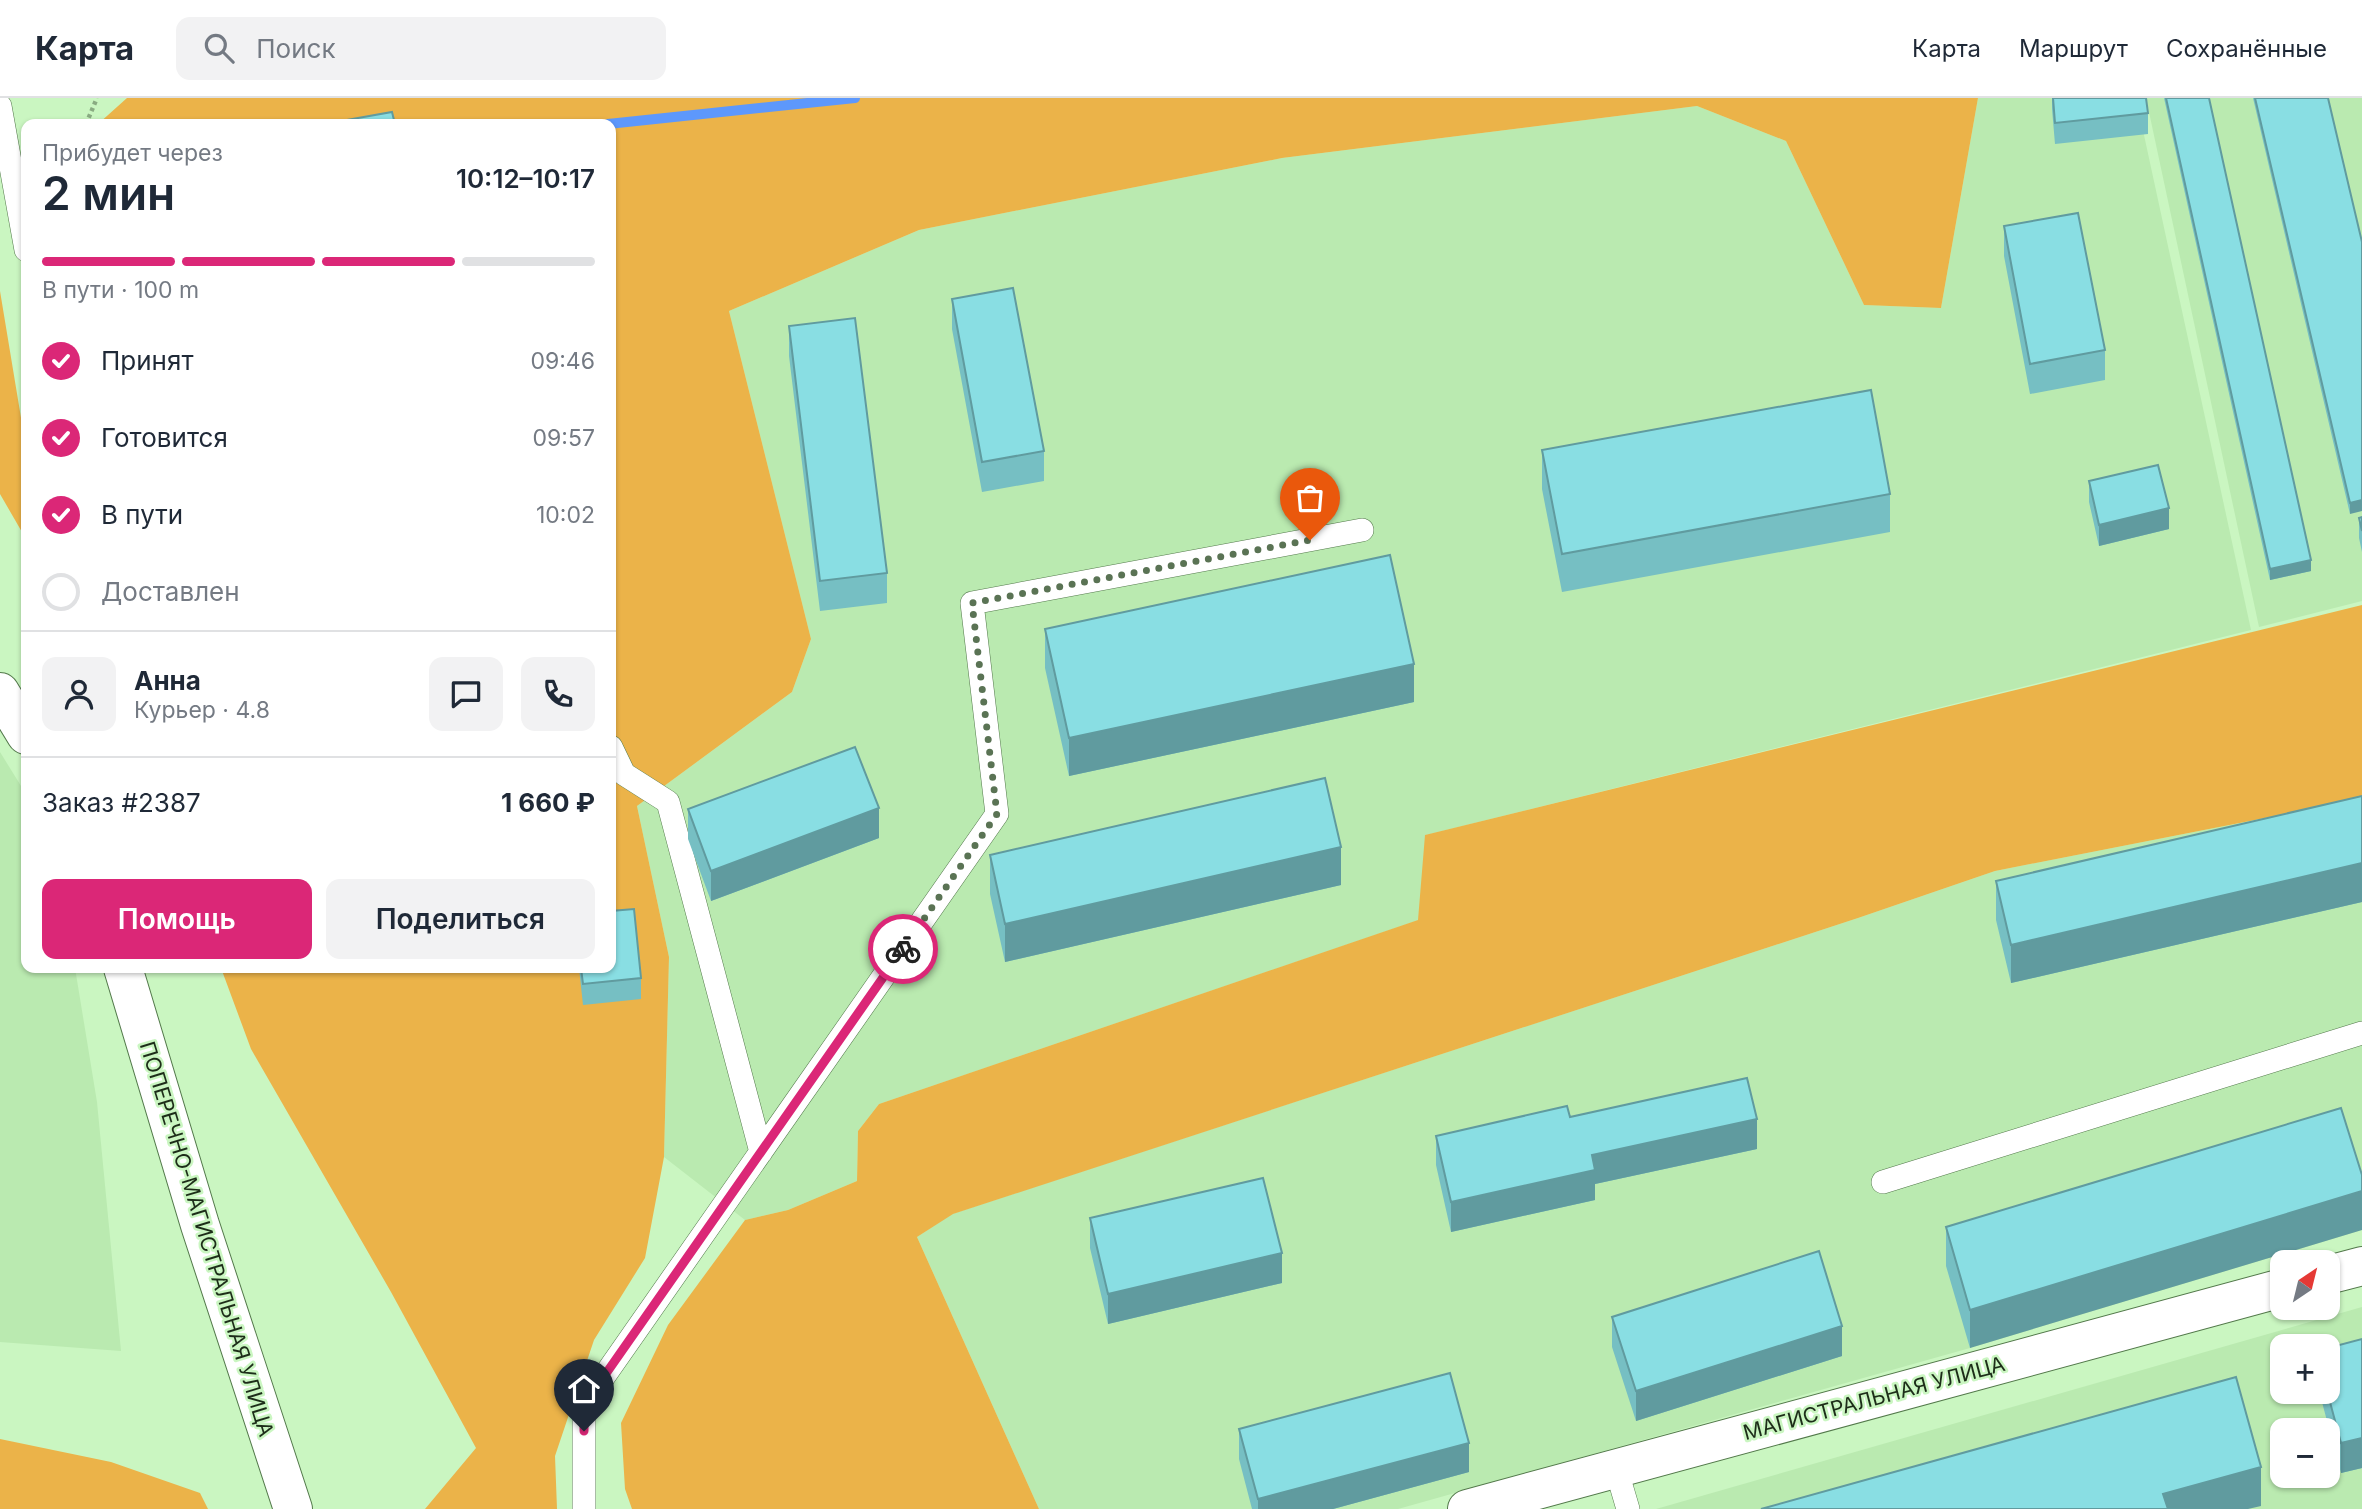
<!DOCTYPE html>
<html lang="ru">
<meta charset="utf-8">
<style>
body{margin:0;font-family:Inter,sans-serif;background:#f2f2f3;color:#1f2937;height:100vh;display:flex;flex-direction:column;font-size:26px;white-space:nowrap}
*{box-sizing:border-box;margin:0}
p{font-size:23px;color:#747a83}
.icon{flex:none;width:38px;height:38px;fill:none;stroke:currentColor;stroke-width:2;stroke-linecap:round;stroke-linejoin:round}
.map{position:relative;flex:1;overflow:hidden}
.panel{position:absolute;left:21px;top:21px;width:595px;height:854px;display:flex;flex-direction:column;background:#fff;border-radius:14px;box-shadow:0 2px 5px #0004}
.panel>*{flex:none}
.needle{width:46px;rotate:35deg}
.buttons{position:absolute;left:2270px;top:1152px;display:grid;gap:14px}
.buttons a{display:grid;place-items:center;width:70px;height:70px;border-radius:14px;background:#fff;box-shadow:0 2px 5px #0004;font-size:35px}
.pin{position:absolute;display:grid;place-items:center;width:60px;height:60px;color:#fff;margin:-72px -30px;border-radius:50% 50% 50% 0;rotate:-45deg;box-shadow:0 0 7px #0007}
.pin .icon{rotate:45deg}
.courier{position:absolute;display:grid;place-items:center;width:70px;height:70px;margin:-35px;border:5px solid #db2777;border-radius:50%;background:#fff;color:#222;box-shadow:0 2px 9px #0007}
.overview em{font-style:normal;font-weight:600}
.overview div{display:flex;flex-direction:column-reverse}
.overview{display:flex;align-items:center;justify-content:space-between;height:119px;padding:0 21px}
h1{font-size:46px;font-weight:600;line-height:52px}
.bar{display:grid;grid-template-columns:repeat(4,1fr);gap:10px 7px;align-content:center;height:84px;padding:0 21px}
.bar i{height:9px;border-radius:5px;background:#e0e1e3}
.bar .on{background:#db2777}
.bar p{grid-column:span 4}
.line{display:flex;align-items:center;gap:18px;padding:0 21px;border-top:2px solid #e0e1e3}
.line div{flex:1}
.round{display:grid;place-items:center;flex:none;width:74px;height:74px;border-radius:14px;background:#f2f2f3}
ol{padding:0 21px;list-style:none}
li{display:flex;align-items:center;gap:21px;height:77px}
li p{margin-inline-start:auto}
li .icon{padding:7px;border-radius:50%;background:#db2777;color:#fff;stroke-width:4}
li:last-child{color:#747a83}
li i{width:38px;height:38px;border:4px solid #e0e1e3;border-radius:50%}
.primary-button{display:flex;gap:14px;margin-top:auto;padding:14px 21px}
.primary-button a{flex:1;height:80px;border-radius:14px;background:#db2777;color:#fff;font-size:28px;font-weight:600;line-height:80px;text-align:center}
.primary-button a+a{background:#f2f2f3;color:#1f2937}
header{display:flex;align-items:center;gap:42px;box-sizing:border-box;height:98px;padding:0 35px;background:#fff;border-bottom:2px solid #e0e1e3}
header strong{font-size:33px}
nav{display:flex;gap:38px;margin-inline-start:auto;font-size:24px}
.search{width:490px;height:63px;background:#f2f2f3;display:flex;align-items:center;gap:18px;box-sizing:border-box;padding:0 24px;border-radius:14px;color:#747a83;font-size:26px}
.map>svg:first-child{display:block}
.built{fill:#baeab0;fill-rule:evenodd}
.green{fill:#ebb349}
.lines{fill:none;stroke-linecap:round;stroke-linejoin:round}
.stream{stroke:#5d98fc;stroke-width:10}
.service-casing{stroke:#53794b;stroke-width:24}
.minor-casing{stroke:#53794b;stroke-width:40}
.tertiary-casing{stroke:#53794b;stroke-width:40}
.path{stroke:#89ab82;stroke-width:4.5;stroke-dasharray:3.5 3.5;stroke-linecap:butt}
.service{stroke:#fff;stroke-width:23}
.minor{stroke:#fff;stroke-width:38}
.tertiary{stroke:#fff;stroke-width:38}
.wall{fill:#76bfc3}
.shaded-wall{fill:#609b9f}
.building{fill:#89dee3;stroke:#609b9f;stroke-width:2}
.done{stroke:#5a7354;stroke-width:7;stroke-dasharray:0 12.6}
.route{stroke:#db2777;stroke-width:9}
.labels{text-anchor:middle;dominant-baseline:central;stroke-width:5;stroke-linejoin:round;paint-order:stroke}
.street-label{font-size:21px;fill:#1d2d19;stroke:#caf6c1}
</style>
<header>
<strong>Карта</strong>
<div class="search"><svg class="icon" aria-label="search" viewBox="0 0 24 24"><circle cx="10" cy="10" r="6"/><path d="M15 15l6 6"/></svg>Поиск</div>
<nav><a>Карта</a><a>Маршрут</a><a>Сохранённые</a></nav>
</header>
<div class="map">
<svg width="2362" height="1411" viewBox="0 0 2362 1411">
<rect width="100%" height="100%" fill="#caf6c1"/>
<path class="built" d="M1978,0H2136L2251,532L1426,737L1419,822L879,1006L858,1033L857,1083L788,1112L745,1122L664,1059L669,859L637,708L792,594L811,541L729,213L919,132L1282,60L1697,8L1786,43L1864,207L1941,210Z
M2146,0H2362V503L2259,529Z
M0,654L26,696V870H75L97,1004L121,1253L0,1244Z
M2362,701V1132L1970,1250L1398,1411H1039L917,1139L952,1116L1858,820L1995,773Z
M2362,1209V1411H1656ZM2282,1248H2328V1293H2282ZM2282,1332H2328V1377H2282Z"/>
<path class="green" d="M127,0H1978L1941,210L1864,207L1786,43L1697,8L1282,60L919,132L729,213L811,541L792,594L637,708L669,859L664,1059L645,1160L594,1242L555,1358L557,1411H425L476,1350L391,1194L251,951L221,870H611V26H98Z
M0,193L26,350V441L0,396Z
M2362,507V701L1995,773L1858,820L953,1116L917,1139L1039,1411H632L625,1391L621,1325L668,1227L745,1122L788,1112L857,1083L858,1033L879,1006L1418,822L1425,737Z
M0,1341L111,1364L200,1395L208,1411H0Z"/>
<g class="lines">
<path class="stream" d="M608,26L855,0"/>
<defs>
<path id="service" d="M0,8L26,152
M611,649L624,676L668,704L761,1054
M1883,1084L2362,935
M1616,1370L1628,1411
M584,1411V1307L997,716L972,505L1362,432"/>
<path id="minor" d="M0,594L26,637
M123,870L200,1127L293,1411"/>
<path id="tertiary" d="M2328,1177L2362,1168
M1467,1411L2282,1190"/>
</defs>
<use href="#service" class="service-casing"/>
<use href="#minor" class="minor-casing"/>
<use href="#tertiary" class="tertiary-casing"/>
<path class="path" d="M86,26L97,0"/>
<use href="#service" class="service"/>
<use href="#minor" class="minor"/>
<use href="#tertiary" class="tertiary"/>
</g>
<path class="wall" d="M2052,0H2146L2148,15V36L2055,46L2052,11Z
M2164,0H2209L2311,473L2270,482Z
M2253,0H2328L2362,144L2350,416Z
M2004,128L2105,252V282L2030,296L2004,158Z
M952,201L1044,353V383L982,394L952,231Z
M789,228L887,475V505L820,513L789,258Z
M1542,352L1890,396V434L1562,494L1542,391Z
M2089,383L2169,431L2099,448L2089,404Z
M2362,419V454L2359,440V420Z
M1045,531L1414,604L1069,678L1045,570Z
M2362,698V804L2011,885L1996,822V783Z
M688,711L879,740L711,803L688,741Z
M990,757L1341,787L1005,864L990,796Z
M579,870H611L641,880V901L583,907Z
M2341,1010L1970,1250L1946,1168V1129Z
M1570,1019L1757,1051L1595,1086V1102L1451,1134L1436,1067V1038Z
M1090,1120L1282,1185L1108,1226L1090,1150Z
M1612,1219L1842,1258L1636,1323L1612,1249Z
M2362,1241V1370L2341,1375L2319,1293H2328Z
M1239,1331L1469,1374L1333,1411H1252L1239,1361Z"/>
<path class="shaded-wall" d="M2362,402V413L2350,416V405Z
M2169,410V431L2099,448V427Z
M2311,462V473L2270,482V471Z
M1414,566V604L1069,678V640Z
M879,710V740L711,803V773Z
M1341,749V787L1005,864V826Z
M2362,765V804L2011,885V847Z
M1757,1021V1051L1595,1086V1102L1451,1134V1104L1592,1057Z
M2362,1093V1132L1970,1250V1212Z
M1282,1155V1185L1108,1226V1196Z
M1842,1228V1258L1636,1323V1293Z
M2362,1340V1370L2341,1375V1345Z
M1469,1345V1374L1333,1411H1258V1401Z
M2261,1369V1408L2248,1411H2163V1396Z"/>
<path class="building" d="M2053,0H2146L2148,15L2055,25Z
M2166,0H2209L2311,462L2270,471Z
M2255,0H2328L2362,144V402L2350,405Z
M392,14L395,26H342L341,23Z
M2078,115L2105,252L2030,266L2004,128Z
M1013,190L1044,353L982,364L952,201Z
M855,220L887,475L820,483L789,228Z
M1871,292L1890,396L1562,456L1542,352Z
M2158,367L2169,410L2099,427L2089,383Z
M2362,419V433L2359,420Z
M1390,457L1414,566L1069,640L1045,531Z
M855,649L879,710L711,773L688,711Z
M1325,680L1341,749L1005,826L990,757Z
M2362,698V765L2011,847L1996,783Z
M634,811L641,880L583,886L581,870H611V813Z
M1747,980L1757,1021L1592,1057L1595,1072L1451,1104L1436,1038L1567,1008L1570,1019Z
M2341,1010L2362,1077V1093L1970,1212L1946,1129Z
M1263,1080L1282,1155L1108,1196L1090,1120Z
M1819,1153L1842,1228L1636,1293L1612,1219Z
M2362,1241V1340L2341,1345L2327,1293L2328,1250Z
M1450,1275L1469,1345L1258,1401L1239,1331Z
M2236,1279L2261,1369L2163,1396L2168,1411H1761Z"/>
<g class="lines">
<path class="done" d="M903,851L997,716L972,505L1310,442"/>
<path class="route" d="M584,1333V1307L903,851"/>
</g>
<g class="labels">
<g class="street-label">
<text transform="translate(207 1141) rotate(73)">ПОПЕРЕЧНО-МАГИСТРАЛЬНАЯ УЛИЦА</text>
<text transform="translate(1874 1300) rotate(-15)">МАГИСТРАЛЬНАЯ УЛИЦА</text>
</g>
</g>
</svg>
<div class="buttons">
<a><svg class="needle" viewBox="-14 -14 28 28"><path d="M0-13l5 13h-10z" fill="#e53935"/><path d="M0 13l5-13h-10z" fill="#747a83"/></svg></a>
<a>+</a>
<a>−</a>
</div>
<div class="pin" style="left:1310px;top:442px;background:#ea580c"><svg class="icon" aria-label="bag" viewBox="0 0 24 24"><path d="M5 8h14l-1 12H6zM9 8a3 3 0 0 1 6 0"/></svg></div>
<div class="pin" style="left:584px;top:1333px;background:#1f2937"><svg class="icon" aria-label="home" viewBox="0 0 24 24"><path d="M3 11l9-7 9 7M6 9v11h12V9"/></svg></div>
<div class="courier" style="left:903px;top:851px"><svg class="icon" aria-label="bike" viewBox="0 0 24 24"><circle cx="6" cy="16" r="4"/><circle cx="18" cy="16" r="4"/><path d="M6 16l4-8h5l3 8M10 8l3 8H6M13 5h3"/></svg></div>
<section class="panel">
<div class="overview"><div><h1>2 мин</h1><p>Прибудет через</p></div><em>10:12–10:17</em></div>
<div class="bar"><i class="on"></i><i class="on"></i><i class="on"></i><i></i><p>В пути · 100 m</p></div>
<ol>
<li><svg class="icon" aria-label="check" viewBox="0 0 24 24"><path d="M5 12l5 5 9-10"/></svg>Принят<p>09:46</p></li>
<li><svg class="icon" aria-label="check" viewBox="0 0 24 24"><path d="M5 12l5 5 9-10"/></svg>Готовится<p>09:57</p></li>
<li><svg class="icon" aria-label="check" viewBox="0 0 24 24"><path d="M5 12l5 5 9-10"/></svg>В пути<p>10:02</p></li>
<li><i></i>Доставлен</li>
</ol>
<div class="line" style="height:126px"><a class="round"><svg class="icon" aria-label="person" viewBox="0 0 24 24"><circle cx="12" cy="8" r="4"/><path d="M4 21q1-7 8-7t8 7"/></svg></a><div><b>Анна</b><p>Курьер · 4.8</p></div><a class="round"><svg class="icon" aria-label="chat" viewBox="0 0 24 24"><path d="M4 5h16v11H9l-5 4z"/></svg></a><a class="round"><svg class="icon" aria-label="phone" viewBox="0 0 24 24"><path d="M5 4h4l2 5-3 2q2 4 5 5l2-3 5 2v4C11 20 4 13 5 4z"/></svg></a></div>
<div class="line" style="height:91px"><div>Заказ #2387</div><b>1 660 ₽</b></div>
<div class="primary-button"><a>Помощь</a><a>Поделиться</a></div>
</section>
</div>
